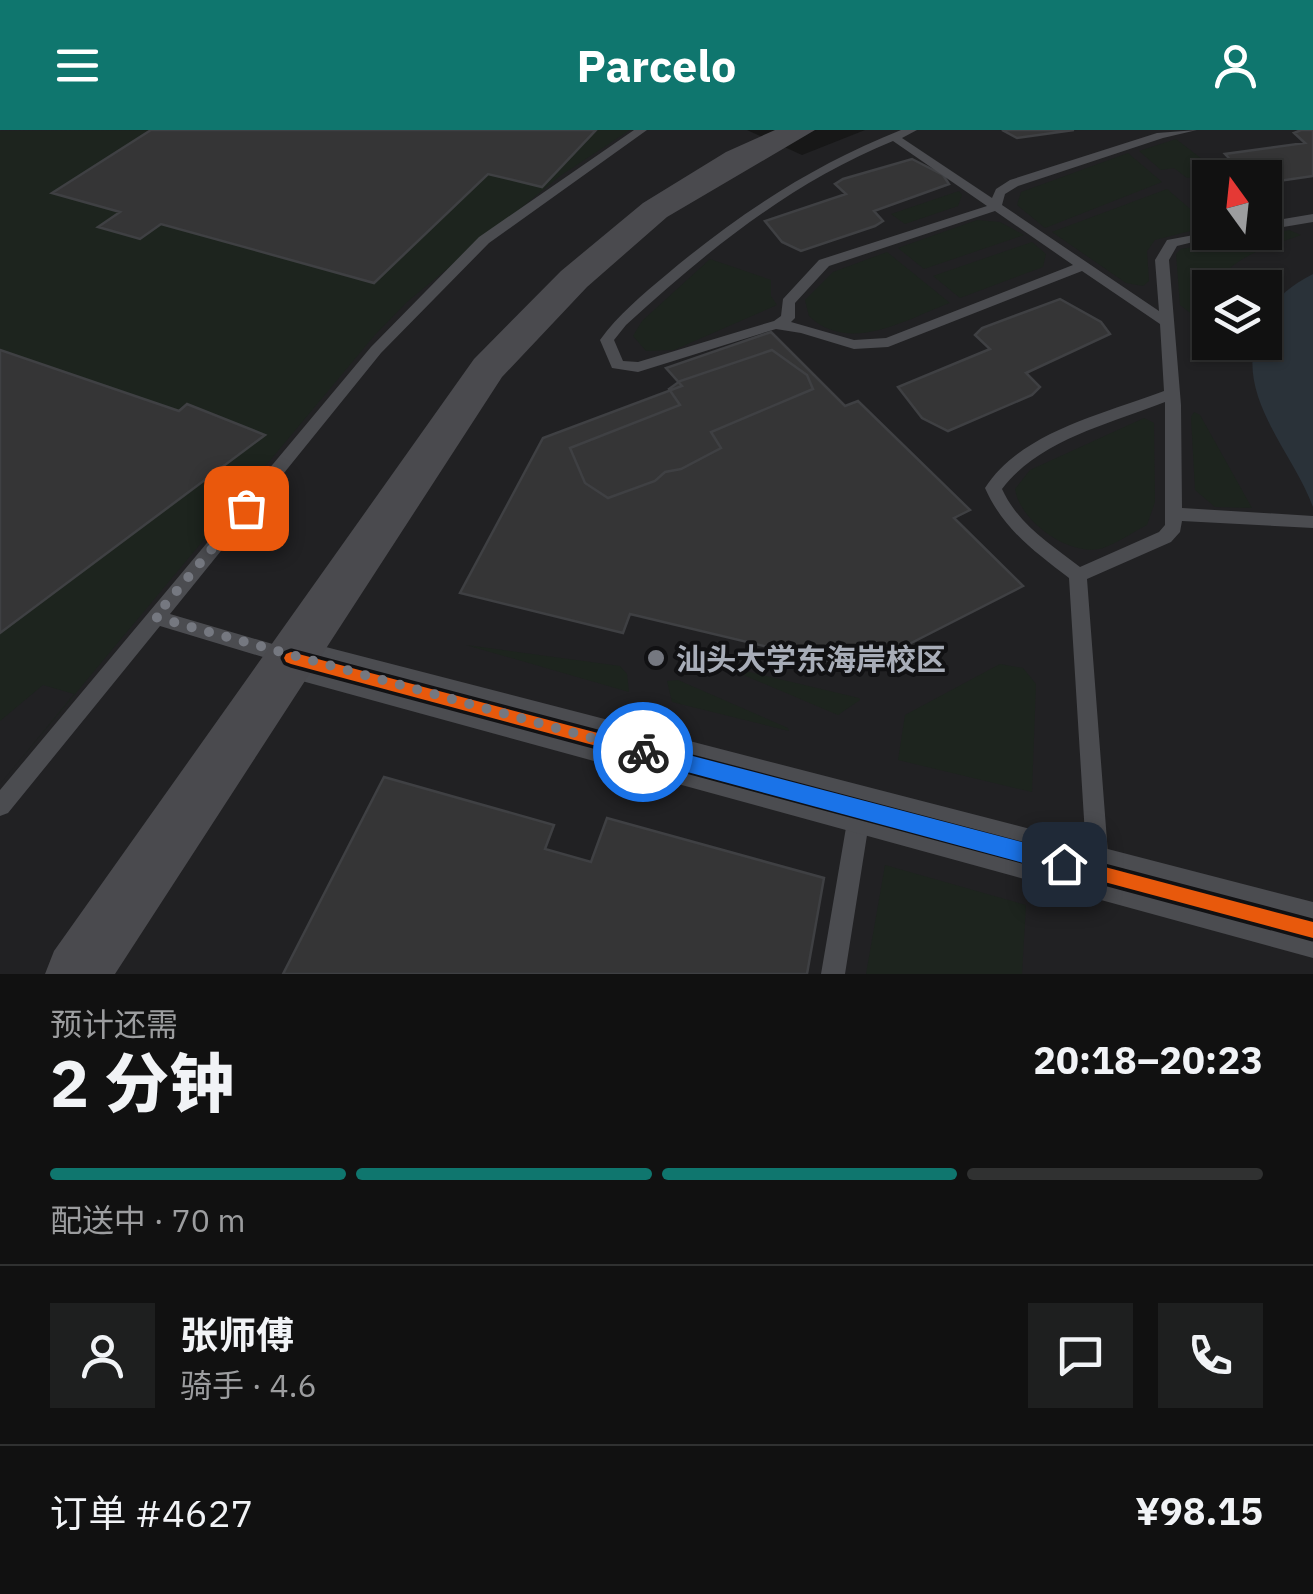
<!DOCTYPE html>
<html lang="zh">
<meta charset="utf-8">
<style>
body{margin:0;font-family:"IBM Plex Sans","Noto Sans SC",sans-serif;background:#1e1f1f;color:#f1f3f6;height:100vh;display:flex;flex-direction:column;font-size:38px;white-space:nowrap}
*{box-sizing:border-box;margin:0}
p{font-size:32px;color:#9c9d9f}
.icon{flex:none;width:55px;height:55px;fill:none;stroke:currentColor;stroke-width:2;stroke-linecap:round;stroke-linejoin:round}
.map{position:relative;height:844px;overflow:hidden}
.panel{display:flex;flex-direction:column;background:#111;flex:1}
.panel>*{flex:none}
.needle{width:65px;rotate:345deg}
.controls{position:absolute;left:1192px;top:30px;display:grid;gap:20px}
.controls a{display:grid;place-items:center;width:90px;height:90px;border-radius:0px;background:#111;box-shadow:0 2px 8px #0004,0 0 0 2px #303131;font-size:50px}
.pin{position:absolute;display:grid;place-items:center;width:85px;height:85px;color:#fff;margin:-42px;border-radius:20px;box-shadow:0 5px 15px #0006}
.courier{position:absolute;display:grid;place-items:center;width:100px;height:100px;margin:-50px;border:8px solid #1a73e8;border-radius:50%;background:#fff;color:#222;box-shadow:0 2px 12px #0007}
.overview em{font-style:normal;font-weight:800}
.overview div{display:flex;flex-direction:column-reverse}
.overview{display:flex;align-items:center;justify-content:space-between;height:170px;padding:0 50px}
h1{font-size:65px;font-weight:800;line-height:75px}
.bar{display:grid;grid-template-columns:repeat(4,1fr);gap:15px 10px;align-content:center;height:120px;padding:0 50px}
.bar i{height:12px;border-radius:8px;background:#303131}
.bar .active{background:#0f766e}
.bar p{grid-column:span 4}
.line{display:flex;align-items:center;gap:25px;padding:0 50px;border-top:2px solid #303131}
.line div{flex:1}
.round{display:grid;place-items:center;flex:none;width:105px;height:105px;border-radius:0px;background:#1e1f1f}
header{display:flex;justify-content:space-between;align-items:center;height:130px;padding:0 50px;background:#0f766e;color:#fff;font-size:45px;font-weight:800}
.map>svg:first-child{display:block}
.built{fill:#212123;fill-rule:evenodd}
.green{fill:#1d241e}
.water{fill:#2a3239}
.building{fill:#353536;stroke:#3f4043;stroke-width:2.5}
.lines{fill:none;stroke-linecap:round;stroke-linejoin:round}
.service{fill:#4b4c50;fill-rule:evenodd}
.tertiary{fill:#4b4c50;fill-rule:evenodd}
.secondary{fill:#4a4a4e;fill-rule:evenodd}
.cycleway-casing{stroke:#111113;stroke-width:7}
.cycleway{fill:#e8590c;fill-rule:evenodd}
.route{fill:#1a73e8}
.done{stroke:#757880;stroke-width:10;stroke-dasharray:0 18}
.poi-dot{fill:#757880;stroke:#111113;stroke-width:4}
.labels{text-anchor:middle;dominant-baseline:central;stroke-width:8;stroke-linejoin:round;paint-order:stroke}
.poi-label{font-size:30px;font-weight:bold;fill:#a8adb8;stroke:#111113;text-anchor:start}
</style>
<header><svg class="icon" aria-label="menu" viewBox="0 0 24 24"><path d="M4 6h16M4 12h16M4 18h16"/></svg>Parcelo<svg class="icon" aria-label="person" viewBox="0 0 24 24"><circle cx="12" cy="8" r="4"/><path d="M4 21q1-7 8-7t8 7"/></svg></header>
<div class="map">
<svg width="1313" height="844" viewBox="0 0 1313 844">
<rect width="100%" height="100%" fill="#171717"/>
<path class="built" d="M0,0H747L802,25L865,0H1313V844H0ZM1210,48H1265V102H1210ZM1210,158H1265V212H1210Z"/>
<path class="green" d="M151,0L53,63L120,82L99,97L140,109L161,94L374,153L488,44L542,57L596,0H630L560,46L407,172L374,206L0,654L74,564L43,555L0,591V503L264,306L187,274L179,281L0,220V1Z
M1176,9L1220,43L1187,48L1174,38L1161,40L1139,21Z
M1128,23L1162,52L1045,98L1017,75L1021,62Z
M1167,59L1210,96L1155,110L1147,121L1149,151L1143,156L1126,153L1052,102Z
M959,61L962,65L958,76L905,94L891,84Z
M977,90L1000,92L1024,105L924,139L898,118Z
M1289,100L1301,105C1243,125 1226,131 1193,185L1180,175L1176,124L1181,119Z
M1032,112L1046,124L1043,137L960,168L933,146Z
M887,122L950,173C906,189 850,225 809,186L805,170L833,142Z
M710,129L771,150V166L777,175L674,220L646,221L633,206L642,191Z
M1194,282L1200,285L1252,378L1215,377L1195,360L1191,287Z
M1144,288L1154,293L1155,372L1147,395C1133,402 1118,413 1103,418C1071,428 1020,392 1015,359L1030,340Z
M466,515L620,536L627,544L629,562Z
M1000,534L1023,538L1036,554L1032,662L898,630L905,585Z
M720,535L859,568L860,570L838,585Z
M678,550L788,598L789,601L672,572L667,551Z
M885,735L1026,775L1022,844H866Z"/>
<path class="water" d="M1313,144V377C1294,325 1240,271 1255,213L1265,212C1265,176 1281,161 1313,144Z"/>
<path class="building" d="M151,0H596L542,57L488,44L374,153L161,94L140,109L98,97L120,82L52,63Z
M1002,0H1074L1017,8Z
M1301,0H1313V46L1265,53V48L1243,43L1225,24L1305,13L1294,3Z
M912,29L943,45L949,54L874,81L883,91L875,96L801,121L782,112L765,91L846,64L835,54L843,49Z
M1060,169L1101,192L1110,204L1026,243L1040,257L1032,265L948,301L922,288L898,257L990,219L975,205L982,198Z
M771,202L845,276L858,271L970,380L954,388L1023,456L860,539L630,484L623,503L460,463L543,308L682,256L666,238Z
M0,220L179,281L187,274L265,305L0,503Z
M772,220L807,245L813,259L711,302L721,318L681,339L665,342L655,351L608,368L585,353L570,318L680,275L669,259L680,251Z
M384,647L554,695L545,719L591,732L607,688L824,748L807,844H283Z"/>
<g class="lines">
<path class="service" d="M634,0H647L489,113L381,223L170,484L293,520L296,526L293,532L286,534L160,496L8,683L0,686V660L371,217L479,107Z
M901,0H917L902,8L992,68L996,59L1010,50L1157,3L1197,0L1163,8L1018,56L1005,64L1002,75L1159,181L1155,130L1167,110L1210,102H1234L1177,116L1169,130L1181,275L1182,378L1313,386V398L1182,391L1180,402L1171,412L1087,449L1109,737L1106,745L1098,748L1090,745L1087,737L1069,448C1035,422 1003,399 985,358C1022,301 1104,284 1164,261L1160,194L1082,141L888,217L854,219L801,203L776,199L638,242L612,238L600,210C618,185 642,165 666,145C738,84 813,35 901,0ZM893,11L987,76L819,130L783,169L781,186L774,191L638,232L623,231L614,210L626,195C707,121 790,53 893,11ZM995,81L1073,135L886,208L854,210L791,192L795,188V173L829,136ZM1165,272V395L1159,402L1080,437C1050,414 1018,394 1002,359C1040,309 1110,294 1165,272Z
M1313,84V92L1265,100V92Z
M860,670L868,673L871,680L845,844H821L849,680L852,673Z"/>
<path class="tertiary" d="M291,508L1313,772V828L291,548L275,542L268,528L275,514Z"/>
<path class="secondary" d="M775,0H815L667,87L587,157L502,247L115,844H45L54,821L474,229L561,141L643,73L726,22Z"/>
<defs>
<path id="cycleway" d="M291,522L1313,792V808L291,534L286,532L284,528L286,524Z"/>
</defs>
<use href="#cycleway" class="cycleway-casing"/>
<use href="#cycleway" class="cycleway"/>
</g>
<path class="route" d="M643,613L1064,723L1075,734L1064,744L643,630L634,622Z"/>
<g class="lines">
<path class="done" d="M246,378L155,487L643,622"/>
</g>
<circle class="poi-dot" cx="656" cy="528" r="10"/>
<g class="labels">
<g class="poi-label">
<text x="676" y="528">汕头大学东海岸校区</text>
</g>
</g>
</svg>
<div class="controls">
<a><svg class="needle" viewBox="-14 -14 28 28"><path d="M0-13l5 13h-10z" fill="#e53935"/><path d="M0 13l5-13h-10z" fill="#9c9d9f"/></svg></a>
<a><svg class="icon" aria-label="layers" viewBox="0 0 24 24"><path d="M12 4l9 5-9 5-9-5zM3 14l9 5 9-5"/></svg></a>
</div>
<div class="pin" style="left:246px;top:378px;background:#ea580c"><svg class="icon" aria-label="bag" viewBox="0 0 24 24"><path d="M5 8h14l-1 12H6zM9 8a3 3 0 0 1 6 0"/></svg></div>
<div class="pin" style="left:1064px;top:734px;background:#1f2937"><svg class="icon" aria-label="home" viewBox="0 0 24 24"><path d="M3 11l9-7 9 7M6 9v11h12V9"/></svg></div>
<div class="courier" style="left:643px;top:622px"><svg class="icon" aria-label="bike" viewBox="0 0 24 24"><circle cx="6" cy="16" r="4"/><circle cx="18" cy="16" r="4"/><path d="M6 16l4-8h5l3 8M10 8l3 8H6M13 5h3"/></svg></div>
</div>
<section class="panel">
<div class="overview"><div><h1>2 分钟</h1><p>预计还需</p></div><em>20:18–20:23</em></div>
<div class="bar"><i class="active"></i><i class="active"></i><i class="active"></i><i></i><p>配送中 · 70 m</p></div>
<div class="line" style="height:180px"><a class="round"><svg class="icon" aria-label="person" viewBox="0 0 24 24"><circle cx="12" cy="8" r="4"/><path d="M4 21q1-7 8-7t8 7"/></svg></a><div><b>张师傅</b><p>骑手 · 4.6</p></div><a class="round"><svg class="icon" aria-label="chat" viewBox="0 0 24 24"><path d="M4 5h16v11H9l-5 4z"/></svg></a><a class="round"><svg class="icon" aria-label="phone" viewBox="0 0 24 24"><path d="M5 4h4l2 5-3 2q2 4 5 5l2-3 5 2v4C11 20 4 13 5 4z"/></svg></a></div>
<div class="line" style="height:130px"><div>订单 #4627</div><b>¥98.15</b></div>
</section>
